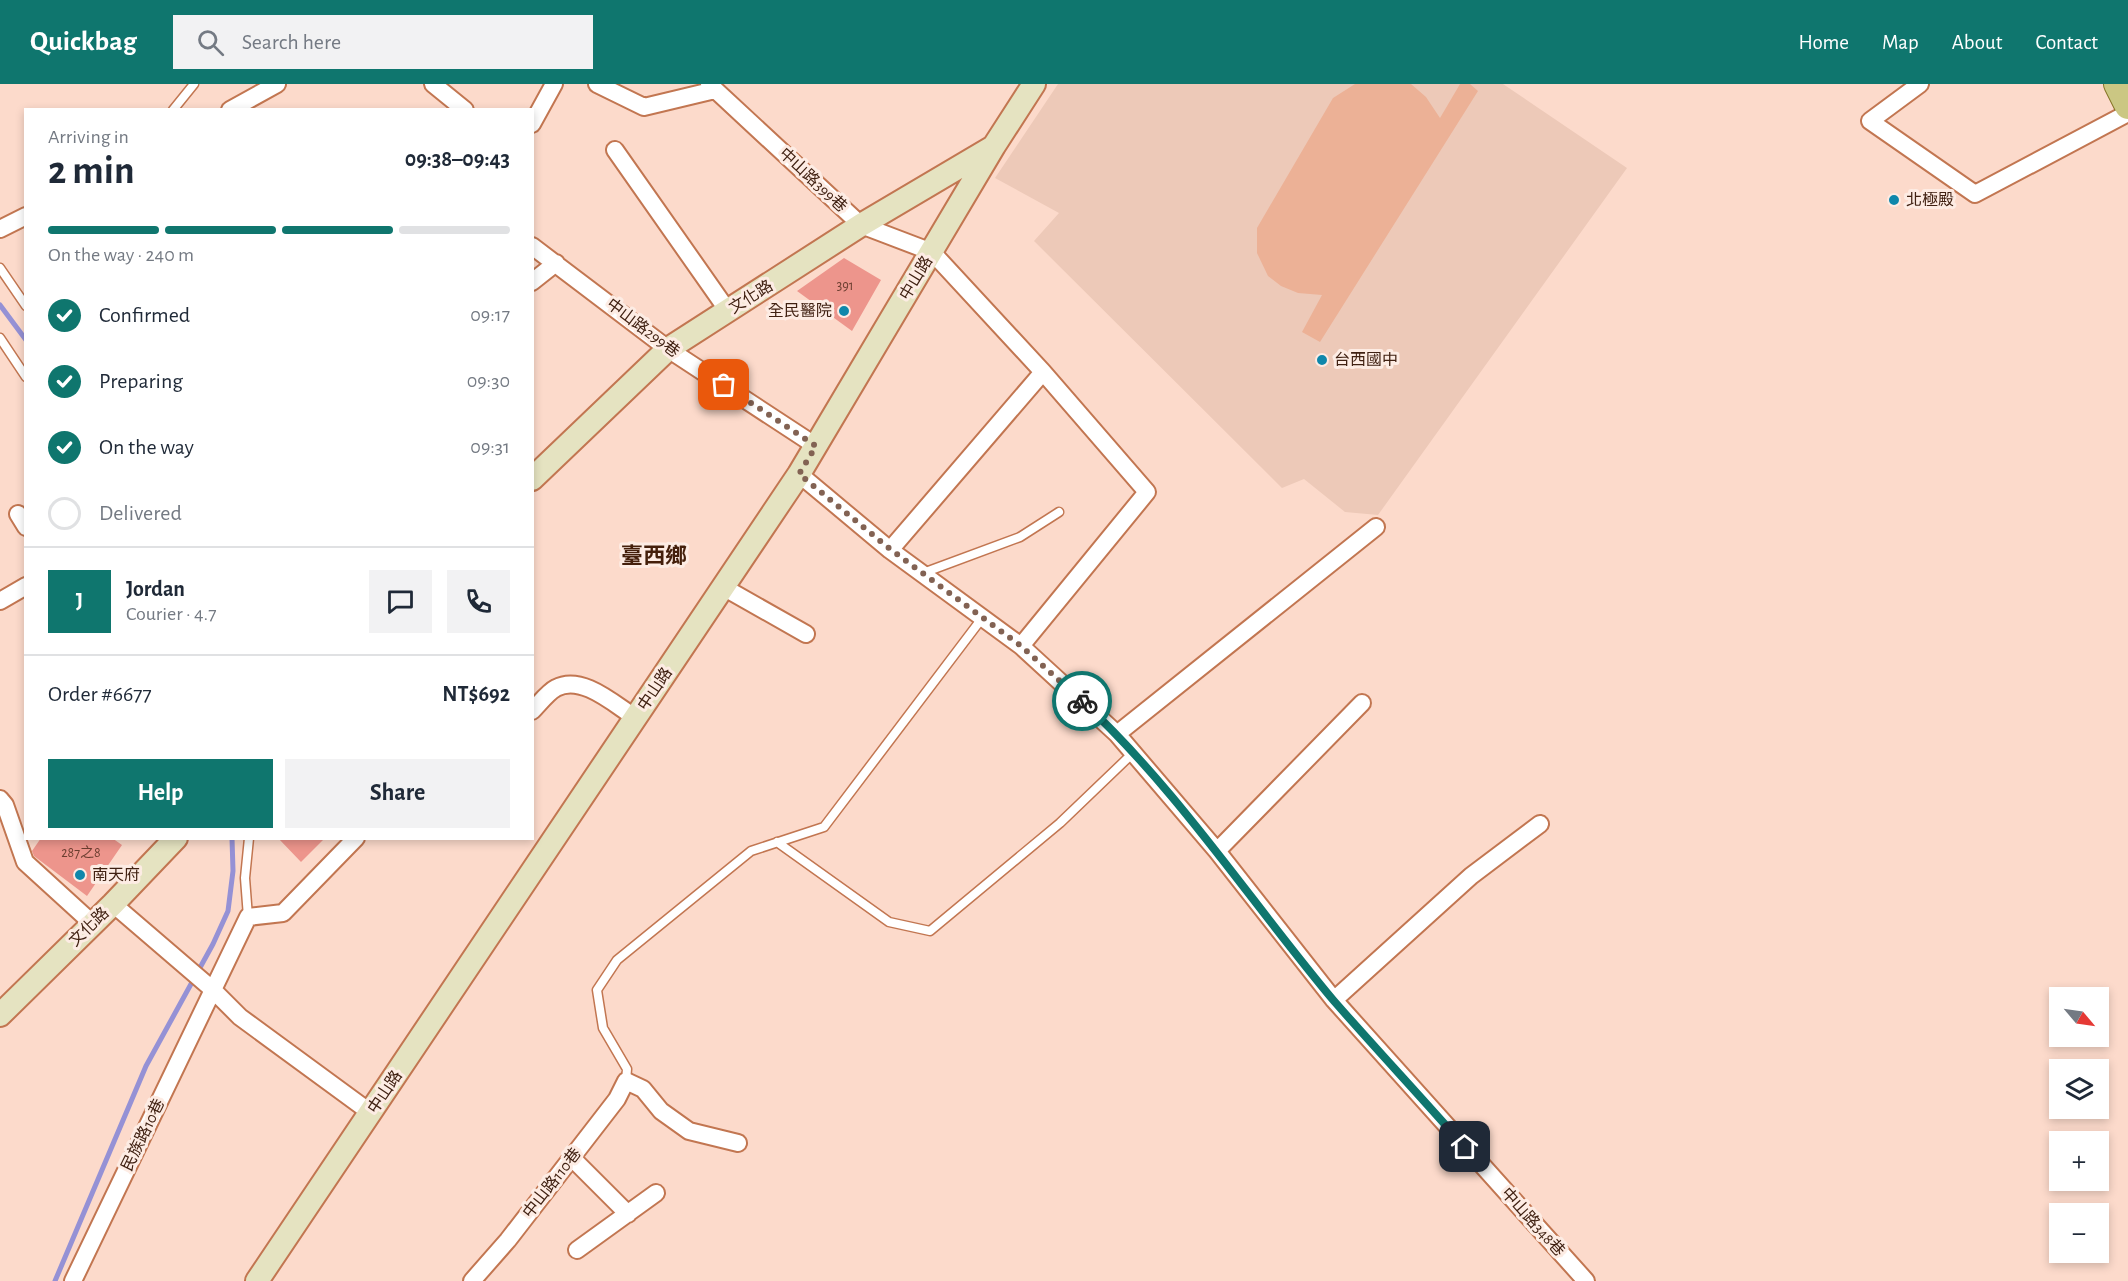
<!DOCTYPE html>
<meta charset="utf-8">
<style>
body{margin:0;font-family:"Alegreya Sans","Noto Sans TC",sans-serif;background:#f2f2f3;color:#1f2937;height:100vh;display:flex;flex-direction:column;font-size:22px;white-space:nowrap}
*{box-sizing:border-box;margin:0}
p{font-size:20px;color:#747a83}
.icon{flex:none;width:33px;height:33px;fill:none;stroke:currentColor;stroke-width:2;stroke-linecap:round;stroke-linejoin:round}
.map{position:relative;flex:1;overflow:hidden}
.side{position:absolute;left:24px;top:24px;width:510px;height:732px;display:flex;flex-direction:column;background:#fff;border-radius:0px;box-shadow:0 3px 9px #0003}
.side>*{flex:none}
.needle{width:39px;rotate:119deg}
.tools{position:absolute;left:2049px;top:903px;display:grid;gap:12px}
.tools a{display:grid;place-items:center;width:60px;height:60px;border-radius:0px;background:#fff;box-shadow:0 3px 9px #0003;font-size:30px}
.pin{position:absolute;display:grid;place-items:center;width:51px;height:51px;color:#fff;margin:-26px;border-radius:12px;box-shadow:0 3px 9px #0006}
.courier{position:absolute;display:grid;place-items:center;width:60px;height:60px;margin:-30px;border:4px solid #0f766e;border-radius:50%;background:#fff;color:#222;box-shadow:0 2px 8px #0007}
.headline em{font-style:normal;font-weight:700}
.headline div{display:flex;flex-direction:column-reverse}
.headline{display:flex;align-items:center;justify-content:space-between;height:102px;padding:0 24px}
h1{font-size:39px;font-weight:700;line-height:45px}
.bar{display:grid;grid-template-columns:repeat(4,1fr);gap:9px 6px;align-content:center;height:72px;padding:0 24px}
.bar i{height:8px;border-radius:4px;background:#e0e1e3}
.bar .selected{background:#0f766e}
.bar p{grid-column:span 4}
.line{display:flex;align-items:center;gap:15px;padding:0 24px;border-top:2px solid #e0e1e3}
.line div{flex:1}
.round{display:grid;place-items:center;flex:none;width:63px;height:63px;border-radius:0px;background:#f2f2f3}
ol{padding:0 24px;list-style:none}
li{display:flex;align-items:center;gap:18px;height:66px}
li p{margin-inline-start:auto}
li .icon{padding:6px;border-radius:50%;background:#0f766e;color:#fff;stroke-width:4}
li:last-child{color:#747a83}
li i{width:33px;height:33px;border:3px solid #e0e1e3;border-radius:50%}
.action{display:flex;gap:12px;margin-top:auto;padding:12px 24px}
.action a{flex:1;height:69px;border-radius:0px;background:#0f766e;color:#fff;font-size:24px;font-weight:700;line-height:69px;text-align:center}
.action a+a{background:#f2f2f3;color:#1f2937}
header{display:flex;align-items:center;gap:36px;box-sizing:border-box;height:84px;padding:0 30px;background:#0f766e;color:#fff}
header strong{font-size:28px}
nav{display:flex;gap:33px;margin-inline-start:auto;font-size:21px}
.search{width:420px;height:54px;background:#f2f2f3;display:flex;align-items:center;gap:15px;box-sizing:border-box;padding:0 21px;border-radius:0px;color:#747a83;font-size:22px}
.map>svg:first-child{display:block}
.built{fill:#edc9b8}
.green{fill:#ecb196}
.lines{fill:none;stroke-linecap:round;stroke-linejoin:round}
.stream{stroke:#9591d5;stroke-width:5}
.building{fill:#ed958c}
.lane-casing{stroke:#c27651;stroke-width:11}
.street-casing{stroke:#c27651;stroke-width:20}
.secondary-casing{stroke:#c27651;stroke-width:26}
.primary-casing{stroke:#847426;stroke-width:28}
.lane{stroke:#fff;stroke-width:8}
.street{stroke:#fff;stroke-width:16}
.secondary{stroke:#e5e3c1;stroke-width:22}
.primary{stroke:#cbc783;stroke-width:26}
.done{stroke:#826253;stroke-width:6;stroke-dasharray:0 10.8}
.route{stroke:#0f766e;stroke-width:8}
.poi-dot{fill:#0f87ab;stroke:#fdece4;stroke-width:2}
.labels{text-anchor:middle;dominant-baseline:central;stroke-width:6;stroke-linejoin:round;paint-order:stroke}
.number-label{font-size:14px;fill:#6b3e30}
.street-label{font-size:16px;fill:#402112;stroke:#fdece4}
.poi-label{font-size:16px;fill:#402112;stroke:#fdece4;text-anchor:start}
.district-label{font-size:22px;font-weight:bold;fill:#441f0b;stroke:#fdece4}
</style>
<header>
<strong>Quickbag</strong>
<div class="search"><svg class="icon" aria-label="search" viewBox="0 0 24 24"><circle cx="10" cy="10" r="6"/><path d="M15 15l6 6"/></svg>Search here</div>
<nav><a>Home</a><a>Map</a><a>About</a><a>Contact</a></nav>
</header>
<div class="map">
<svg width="2128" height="1197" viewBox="0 0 2128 1197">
<rect width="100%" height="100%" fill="#fcdacb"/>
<path class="built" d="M1058,0H1503L1627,84L1378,431L1345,428L1304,395L1282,404L1034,157L1059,129L995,94Z"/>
<path class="green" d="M1355,0H1411L1426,13L1440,34L1460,0H1470L1478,7L1320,258L1302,248L1322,211L1298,209L1281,202L1268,192L1257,169V144L1333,14Z"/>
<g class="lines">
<path class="stream" d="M0,221L26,256
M55,1197L146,982L213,860L228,827L233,787L232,754"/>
</g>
<path class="building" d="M844,174L881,196L852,247L797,207Z
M41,754H112L122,761L87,812L34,772L32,767Z
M278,754H325L301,778Z"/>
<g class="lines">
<defs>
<path id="lane" d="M173,26L194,0
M0,184L26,222
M0,254L26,293
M923,489L1020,453L1059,428
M777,758L889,838L930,847L1060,739L1133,669
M248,833L245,794L249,754
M626,997L627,985L603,944L597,906L617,876L751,767L824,743L983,533"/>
<path id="street" d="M433,0L465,26
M597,0L644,23L715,6
M709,0L861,141L932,168L1043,288L1147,408L1021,562
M1920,0L1870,37L1975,110L2128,29
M230,26L277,0
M532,40L554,0
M615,66L728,227
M0,145L26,132
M532,162L668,265L816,362
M532,198L556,179
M799,390L890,466L1021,562L1117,650L1217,767L1334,916L1586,1197
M18,430L26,443
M890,466L1043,288
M723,503L806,550
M0,517L26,502
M532,627C539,620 548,608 556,604C582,590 615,621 636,634
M1117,650L1376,443
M0,715L5,721L25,778L93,840
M1217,767L1362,619
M113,820L212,905L240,933L371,1029
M1334,916L1471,792L1540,740
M572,1074L628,1130
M577,1166L656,1109
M73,1197L248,833L283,829L356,754
M472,1197L508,1156L617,1015L626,997L643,1005L661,1027L689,1047L738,1059"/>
<path id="secondary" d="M532,395L668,265L861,141L993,63
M0,931L113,820L176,754
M257,1197L799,390L994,62L1034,0"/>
<path id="primary" d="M2117,0L2128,22"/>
</defs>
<use href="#lane" class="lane-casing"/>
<use href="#street" class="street-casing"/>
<use href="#secondary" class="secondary-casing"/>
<use href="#primary" class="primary-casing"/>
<use href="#lane" class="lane"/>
<use href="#street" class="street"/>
<use href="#secondary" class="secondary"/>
<use href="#primary" class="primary"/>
</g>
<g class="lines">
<path class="done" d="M724,301L816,362L799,390L890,465L1021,562L1082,617"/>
<path class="route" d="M1082,617C1178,706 1250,817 1334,917C1377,966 1422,1014 1465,1063"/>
</g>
<g class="poi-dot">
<circle cx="1894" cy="116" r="6"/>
<circle cx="844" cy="227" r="6"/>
<circle cx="1322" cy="276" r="6"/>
<circle cx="80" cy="791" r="6"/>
</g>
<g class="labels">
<g class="number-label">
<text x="845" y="202">391</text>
<text x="81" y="769">287之8</text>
</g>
<g class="street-label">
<text transform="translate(813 96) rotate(43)">中山路399巷</text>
<text transform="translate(916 194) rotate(-59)">中山路</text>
<text transform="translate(751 213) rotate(-32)">文化路</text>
<text transform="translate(643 244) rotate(37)">中山路299巷</text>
<text transform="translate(655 605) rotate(-56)">中山路</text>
<text transform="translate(89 843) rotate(-44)">文化路</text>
<text transform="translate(385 1008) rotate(-56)">中山路</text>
<text transform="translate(143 1051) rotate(-64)">民族路10巷</text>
<text transform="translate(552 1099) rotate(-52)">中山路110巷</text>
<text transform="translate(1533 1138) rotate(48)">中山路348巷</text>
</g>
<g class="poi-label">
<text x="1906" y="116">北極殿</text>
<text x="832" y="227" text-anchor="end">全民醫院</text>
<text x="1334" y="276">台西國中</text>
<text x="92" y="791">南天府</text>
</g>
<g class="district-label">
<text x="654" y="472">臺西鄉</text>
</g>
</g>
</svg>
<div class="tools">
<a><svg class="needle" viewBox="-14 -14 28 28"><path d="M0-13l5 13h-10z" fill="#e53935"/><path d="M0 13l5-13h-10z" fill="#747a83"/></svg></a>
<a><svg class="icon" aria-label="layers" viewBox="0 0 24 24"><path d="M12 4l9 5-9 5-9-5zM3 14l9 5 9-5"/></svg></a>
<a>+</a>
<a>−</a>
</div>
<div class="pin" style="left:724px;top:301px;background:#ea580c"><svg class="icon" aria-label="bag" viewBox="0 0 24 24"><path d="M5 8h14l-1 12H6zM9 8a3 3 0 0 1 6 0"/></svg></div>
<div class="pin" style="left:1465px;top:1063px;background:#1f2937"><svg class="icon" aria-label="home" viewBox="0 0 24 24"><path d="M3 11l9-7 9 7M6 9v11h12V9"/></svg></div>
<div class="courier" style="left:1082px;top:617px"><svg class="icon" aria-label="bike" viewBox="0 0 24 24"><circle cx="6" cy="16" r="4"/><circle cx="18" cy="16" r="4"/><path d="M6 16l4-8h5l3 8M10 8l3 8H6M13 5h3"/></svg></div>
<section class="side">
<div class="headline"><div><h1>2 min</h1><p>Arriving in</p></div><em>09:38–09:43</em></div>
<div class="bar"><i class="selected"></i><i class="selected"></i><i class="selected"></i><i></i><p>On the way · 240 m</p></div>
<ol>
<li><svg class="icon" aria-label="check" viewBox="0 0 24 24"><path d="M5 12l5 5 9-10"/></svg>Confirmed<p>09:17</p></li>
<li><svg class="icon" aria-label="check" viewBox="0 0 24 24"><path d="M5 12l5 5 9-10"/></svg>Preparing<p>09:30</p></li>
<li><svg class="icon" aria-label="check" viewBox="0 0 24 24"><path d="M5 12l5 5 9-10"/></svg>On the way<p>09:31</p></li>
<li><i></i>Delivered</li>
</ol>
<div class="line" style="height:108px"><b class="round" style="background:#0f766e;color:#fff">J</b><div><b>Jordan</b><p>Courier · 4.7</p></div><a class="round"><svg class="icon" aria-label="chat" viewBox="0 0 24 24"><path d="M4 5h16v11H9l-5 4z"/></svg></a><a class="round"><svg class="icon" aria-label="phone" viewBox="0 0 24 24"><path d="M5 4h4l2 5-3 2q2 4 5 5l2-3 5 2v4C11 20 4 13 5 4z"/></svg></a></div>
<div class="line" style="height:78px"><div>Order #6677</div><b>NT$692</b></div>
<div class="action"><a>Help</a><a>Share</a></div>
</section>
</div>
